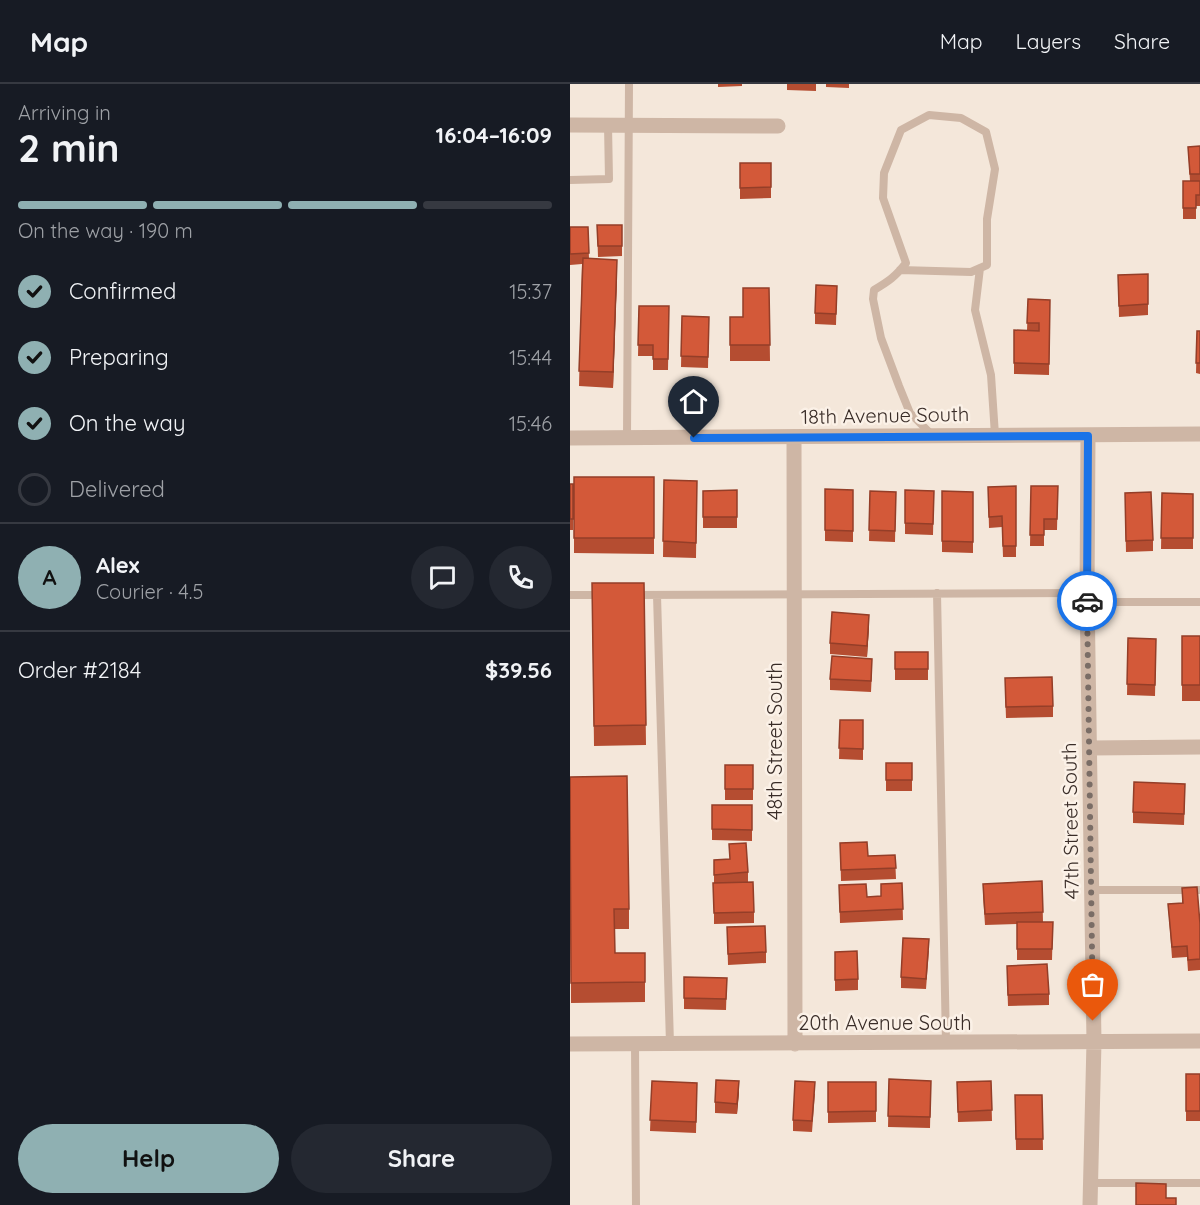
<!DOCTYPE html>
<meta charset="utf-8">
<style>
body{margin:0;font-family:Quicksand,sans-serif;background:#242831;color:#f1f3f6;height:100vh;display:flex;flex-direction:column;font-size:22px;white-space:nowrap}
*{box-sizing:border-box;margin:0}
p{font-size:20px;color:#9ea1a6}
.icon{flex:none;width:33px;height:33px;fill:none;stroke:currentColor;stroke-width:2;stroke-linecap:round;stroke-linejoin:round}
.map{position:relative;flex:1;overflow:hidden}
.details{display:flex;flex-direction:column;background:#171b24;width:570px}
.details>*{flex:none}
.pin{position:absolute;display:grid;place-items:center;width:51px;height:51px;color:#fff;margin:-62px -26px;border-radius:50% 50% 50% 0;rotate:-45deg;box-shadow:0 0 6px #0007}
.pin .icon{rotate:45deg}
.courier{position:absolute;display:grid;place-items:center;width:60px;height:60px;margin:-30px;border:4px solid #1a73e8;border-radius:50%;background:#fff;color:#222;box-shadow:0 2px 8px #0007}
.overview em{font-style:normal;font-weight:700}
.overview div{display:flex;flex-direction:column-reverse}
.overview{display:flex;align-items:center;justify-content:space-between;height:102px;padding:0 18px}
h1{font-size:39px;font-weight:700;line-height:45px}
.bar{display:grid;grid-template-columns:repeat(4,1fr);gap:9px 6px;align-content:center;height:72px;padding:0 18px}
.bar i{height:8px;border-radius:4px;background:#363941}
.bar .active{background:#8fb0b2}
.bar p{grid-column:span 4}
.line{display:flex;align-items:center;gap:15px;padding:0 18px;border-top:2px solid #363941}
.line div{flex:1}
.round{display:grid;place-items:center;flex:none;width:63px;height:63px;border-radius:32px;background:#242831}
ol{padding:0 18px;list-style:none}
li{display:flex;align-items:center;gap:18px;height:66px}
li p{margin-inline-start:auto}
li .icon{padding:6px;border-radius:50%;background:#8fb0b2;color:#111;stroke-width:4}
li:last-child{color:#9ea1a6}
li i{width:33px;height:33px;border:3px solid #363941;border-radius:50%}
.cta{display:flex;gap:12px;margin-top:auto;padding:12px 18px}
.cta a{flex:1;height:69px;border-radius:36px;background:#8fb0b2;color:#111;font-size:24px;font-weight:700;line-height:69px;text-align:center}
.cta a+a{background:#242831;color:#f1f3f6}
header{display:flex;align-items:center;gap:36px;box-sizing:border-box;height:84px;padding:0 30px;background:#171b24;border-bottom:2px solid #363941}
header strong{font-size:28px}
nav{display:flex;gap:33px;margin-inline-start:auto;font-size:21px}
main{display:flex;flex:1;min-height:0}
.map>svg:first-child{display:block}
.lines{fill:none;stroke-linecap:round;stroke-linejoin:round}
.service{stroke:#ceb6a5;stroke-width:8}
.minor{stroke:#ceb6a5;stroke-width:15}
.tertiary{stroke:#ceb6a5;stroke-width:15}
.wall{fill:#b54d31}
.shaded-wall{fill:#943e28}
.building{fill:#d35939;stroke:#943e28;stroke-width:1.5}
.done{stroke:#7a6d66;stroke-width:6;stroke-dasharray:0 10.8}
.route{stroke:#1a73e8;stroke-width:8}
.labels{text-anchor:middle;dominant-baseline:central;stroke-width:5;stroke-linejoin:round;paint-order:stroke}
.street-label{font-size:20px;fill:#392c27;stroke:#fbf1e7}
</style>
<header>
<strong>Map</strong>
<nav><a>Map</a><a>Layers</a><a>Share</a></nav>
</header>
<main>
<section class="details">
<div class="overview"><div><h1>2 min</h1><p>Arriving in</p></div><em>16:04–16:09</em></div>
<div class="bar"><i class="active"></i><i class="active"></i><i class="active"></i><i></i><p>On the way · 190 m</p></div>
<ol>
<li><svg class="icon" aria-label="check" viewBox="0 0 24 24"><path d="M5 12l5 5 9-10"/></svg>Confirmed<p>15:37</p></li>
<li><svg class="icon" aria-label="check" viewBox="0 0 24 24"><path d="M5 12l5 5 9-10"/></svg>Preparing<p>15:44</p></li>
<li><svg class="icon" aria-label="check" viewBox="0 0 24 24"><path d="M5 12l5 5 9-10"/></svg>On the way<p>15:46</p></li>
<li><i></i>Delivered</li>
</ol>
<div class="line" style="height:108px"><b class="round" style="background:#8fb0b2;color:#111">A</b><div><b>Alex</b><p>Courier · 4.5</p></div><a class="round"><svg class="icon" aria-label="chat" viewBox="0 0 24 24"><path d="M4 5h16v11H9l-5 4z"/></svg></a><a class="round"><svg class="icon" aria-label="phone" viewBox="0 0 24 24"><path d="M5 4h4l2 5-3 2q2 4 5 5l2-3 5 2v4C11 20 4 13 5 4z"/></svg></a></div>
<div class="line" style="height:78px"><div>Order #2184</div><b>$39.56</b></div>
<div class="cta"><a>Help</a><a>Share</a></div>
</section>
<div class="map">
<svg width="630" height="1121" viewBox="0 0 630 1121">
<rect width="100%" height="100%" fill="#f4e7da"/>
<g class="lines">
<path class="service" d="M0,96L39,95L38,41
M410,184L405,226L421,291L425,351
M330,186L401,188L417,181V135L425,85L416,48L391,34L359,31L331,46L314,89L313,114L336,179C325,193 319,197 304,206L303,215L311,254L329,302L340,329L361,350
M57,354L59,0
M367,509L376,959
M0,511H31
M64,511L517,509
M87,511L100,960
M517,518H630
M522,806H630
M65,960L66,1121
M520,1099H630"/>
<path class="minor" d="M0,41L208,42
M518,352L517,509L524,958L520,1121
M224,353L225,960
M520,664L630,663
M0,960L630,957"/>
<path class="tertiary" d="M0,354L630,350"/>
</g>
<path class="wall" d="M148,0H172V2L148,3Z
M217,0H246V7L217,6Z
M256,0H279V4L256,3Z
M630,62V122H626V135H613V97H620L618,63Z
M170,79H201V114L170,115Z
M27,141H52V172L28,173Z
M0,143H18L19,175L47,192L43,304L9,302L12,180L0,181Z
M578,190V231L549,233L548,191Z
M267,202L266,241L245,240V229Z
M199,204L200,277H160V233H173Z
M458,215L480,216L479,291L444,290V246L457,247Z
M69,222H99L98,286H83V272H68Z
M112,232L139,233L138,284L111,283Z
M627,247H630V290L626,289Z
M4,393H84V470L4,469Z
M94,396L127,397L126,474L93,473Z
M0,400H3V446H0Z
M446,402V473H433L432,443L419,444L418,403Z
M461,402H488L487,446H474V462H460Z
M255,405L283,406V458L255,457Z
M167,406V444H133V407Z
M335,406L364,407L363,451L335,450Z
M300,407L326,408L325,458L299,457Z
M372,407L403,408V469L372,468Z
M592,409L623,410V465H591Z
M555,420L583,456V467L556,468Z
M22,499H74L76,661L24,662Z
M299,542L297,573L260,570V559Z
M612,552H630V617H612Z
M558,554L586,566L585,612L557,611Z
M325,568H358V596H325Z
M302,586L301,608L260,606V595Z
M435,605L483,622V633L436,634Z
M270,636H293V676L269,675Z
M316,679H342V707H316Z
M155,681H183V716H155Z
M0,693L59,825V845H45V869H75V918L1,919Z
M615,711L614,741L563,739V728Z
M142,721H182V757L142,756Z
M270,759L298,772L325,771L326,795L271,797Z
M159,760L178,788V798L184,828V839L144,840V776L160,775Z
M472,797L473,838H483L482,876H447V840L415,841L413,811Z
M332,799L333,836L270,839L269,801L297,813L311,812Z
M612,804L630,840V886L618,887L617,873L602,874L598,820L612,819Z
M157,843L196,868V879L158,881Z
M359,866L356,905L331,904V893Z
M265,868L288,895V906L265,907Z
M114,893L157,894L156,926L114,925Z
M437,893L479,910V921L438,922Z
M616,990H630V1037H616Z
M319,995L361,997L360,1044L318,1043Z
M82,997L127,999L126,1049L80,1047Z
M421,997L422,1037L388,1038L387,998Z
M258,998H306V1038L258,1039Z
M169,1008L167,1030L145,1029V1018Z
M245,1009L242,1048L223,1047V1036Z
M445,1011H472L473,1066H446Z"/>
<path class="shaded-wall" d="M47,176V192L43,304V288Z
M299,531V542L297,573V562Z
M169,997V1008L167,1030V1020Z"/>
<path class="building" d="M630,62V90H620L618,63Z
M170,79H201V103L170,104Z
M613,97H630V111H626V124H613Z
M27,141H52V162H28Z
M0,143H18L19,169L0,170Z
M13,174L47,176L43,288L9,287Z
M578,190V220L549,222L548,191Z
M246,201L267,202L266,230L245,229Z
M173,204H199L200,261H160V233H173Z
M458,215L480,216L479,280L444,279V246L469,247V239H457Z
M69,222H99L98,275H83V261H68Z
M112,232L139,233L138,273L111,272Z
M627,247H630V279H626Z
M4,393H84V454H4Z
M94,396L127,397L126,459L93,457Z
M0,400H3V435H0Z
M446,402V462H433L432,432L419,433L418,403Z
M461,402H488L487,435H474V451H460Z
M255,405L283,406V447L255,446Z
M167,406V433H133V407Z
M335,406L364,407L363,440L335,439Z
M300,407L326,408L325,447L299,446Z
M372,407L403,408V458L372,457Z
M581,408L583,456L556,457L555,409Z
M592,409L623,410V454H591Z
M22,499H74L76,641L24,642Z
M262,528L299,531L297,562L260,559Z
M612,552H630V601H612Z
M558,554L586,555L585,601L557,600Z
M325,568H358V585H325Z
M262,572L302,575L301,597L260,595Z
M482,593L483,622L436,623L435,594Z
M270,636H293V665L269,664Z
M316,679H342V696H316Z
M155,681H183V705H155Z
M57,692L59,825H44L45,869H75V898L1,899L0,693Z
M564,698L615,700L614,730L563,728Z
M142,721H182V746L142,745Z
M297,758L298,772L325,771L326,784L271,786L270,759Z
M176,759L178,788L144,791V776L160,775L159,760Z
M472,797L473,828L415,830L413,800Z
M183,798L184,828L144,829L143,799Z
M332,799L333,825L270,828L269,801L296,800L297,813L311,812V800Z
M627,803L630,840V875L618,876L617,862L602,863L598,820L613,819L612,804Z
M447,838H483L482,865H447Z
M195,842L196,868L158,870L157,843Z
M333,854L359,855L356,895L331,893Z
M287,867L288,895L265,896V868Z
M477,880L479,910L438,911L437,882Z
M114,893L157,894L156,915L114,914Z
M616,990H630V1027H616Z
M319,995L361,997L360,1033L318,1032Z
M146,996L169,997L167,1020L145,1018Z
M82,997L127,999L126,1038L80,1036Z
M225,997L245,998L242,1037L223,1036Z
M421,997L422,1026L388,1028L387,998Z
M258,998H306V1027L258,1028Z
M445,1011H472L473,1055H446Z
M566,1099L596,1100V1114H606V1121H566Z"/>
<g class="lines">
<path class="done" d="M517,517L523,937"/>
<path class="route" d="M124,354L518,352L517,517"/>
</g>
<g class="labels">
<g class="street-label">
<text transform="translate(315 331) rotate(-1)">18th Avenue South</text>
<text transform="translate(204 657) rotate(-90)">48th Street South</text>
<text transform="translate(500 737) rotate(-91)">47th Street South</text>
<text x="315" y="938">20th Avenue South</text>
</g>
</g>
</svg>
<div class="pin" style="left:523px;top:937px;background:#ea580c"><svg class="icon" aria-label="bag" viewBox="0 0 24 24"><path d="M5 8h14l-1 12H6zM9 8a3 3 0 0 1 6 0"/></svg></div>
<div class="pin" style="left:124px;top:354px;background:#1f2937"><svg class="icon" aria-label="home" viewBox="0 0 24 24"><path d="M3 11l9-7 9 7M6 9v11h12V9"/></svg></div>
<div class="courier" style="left:517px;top:517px"><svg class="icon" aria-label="car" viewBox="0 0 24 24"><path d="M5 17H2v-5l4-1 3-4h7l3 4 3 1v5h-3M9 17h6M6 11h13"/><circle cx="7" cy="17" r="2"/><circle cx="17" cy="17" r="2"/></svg></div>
</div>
</main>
